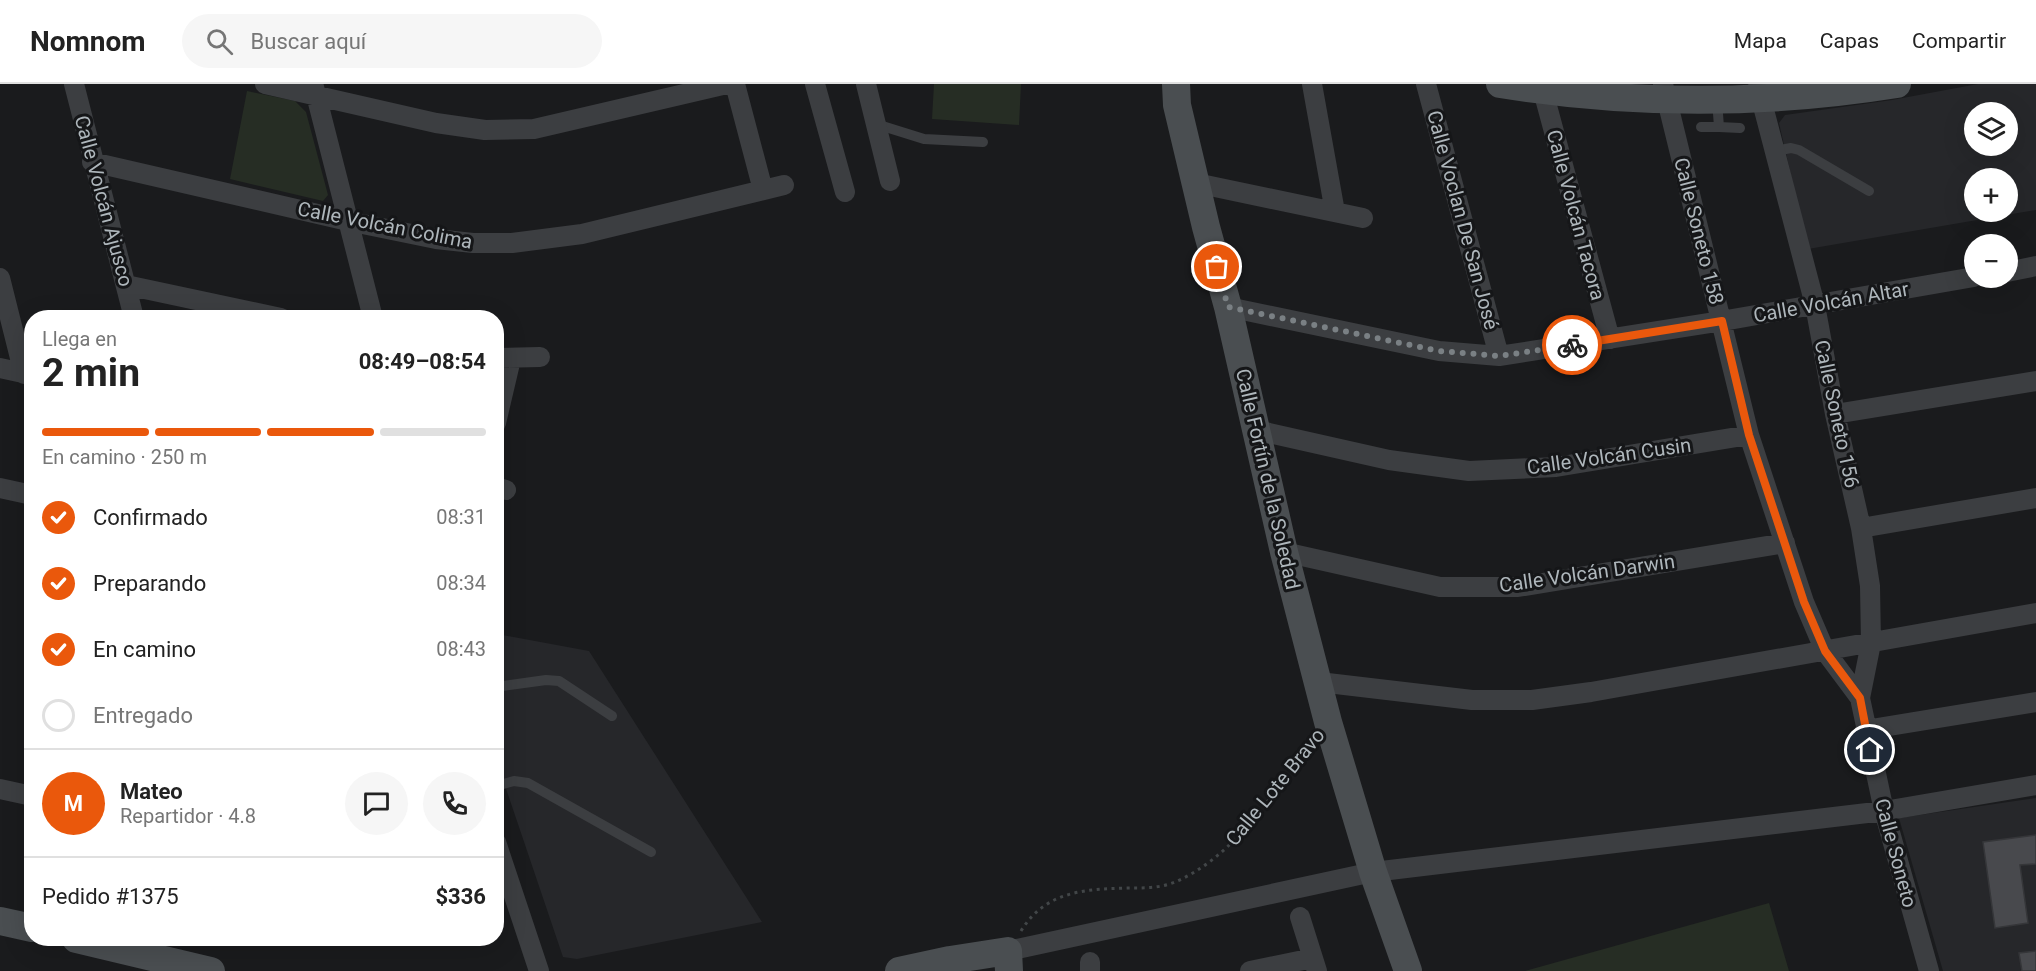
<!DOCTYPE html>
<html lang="es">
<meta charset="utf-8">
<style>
body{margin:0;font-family:Roboto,sans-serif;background:#f6f6f6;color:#222;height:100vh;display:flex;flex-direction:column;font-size:22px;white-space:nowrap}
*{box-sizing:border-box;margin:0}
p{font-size:20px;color:#767676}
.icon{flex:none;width:33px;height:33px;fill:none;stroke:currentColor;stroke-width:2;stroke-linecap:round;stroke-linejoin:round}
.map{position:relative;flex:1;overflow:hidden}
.details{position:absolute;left:24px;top:226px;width:480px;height:636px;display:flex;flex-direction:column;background:#fff;border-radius:24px;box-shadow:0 6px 24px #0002}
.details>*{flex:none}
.controls{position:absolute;left:1964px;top:18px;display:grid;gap:12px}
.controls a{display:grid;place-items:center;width:54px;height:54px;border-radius:50%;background:#fff;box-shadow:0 6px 24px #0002;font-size:30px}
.pin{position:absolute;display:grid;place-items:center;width:51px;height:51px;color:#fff;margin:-26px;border:3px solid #fff;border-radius:50%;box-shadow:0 2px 6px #0007}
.courier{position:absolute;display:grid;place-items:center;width:60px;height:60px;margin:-30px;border:4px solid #ea580c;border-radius:50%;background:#fff;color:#222;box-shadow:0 2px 8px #0007}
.overview em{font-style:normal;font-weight:700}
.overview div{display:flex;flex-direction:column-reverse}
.overview{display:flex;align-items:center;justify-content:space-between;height:102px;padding:0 18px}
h1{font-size:39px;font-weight:700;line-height:45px}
.bar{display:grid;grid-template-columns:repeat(4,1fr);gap:9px 6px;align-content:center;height:72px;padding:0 18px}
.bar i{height:8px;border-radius:4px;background:#e0e0e0}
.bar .active{background:#ea580c}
.bar p{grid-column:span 4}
.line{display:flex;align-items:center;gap:15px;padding:0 18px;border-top:2px solid #e0e0e0}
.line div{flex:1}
.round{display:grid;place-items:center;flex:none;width:63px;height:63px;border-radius:32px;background:#f6f6f6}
ol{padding:0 18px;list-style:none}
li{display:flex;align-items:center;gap:18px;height:66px}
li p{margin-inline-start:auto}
li .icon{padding:6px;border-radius:50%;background:#ea580c;color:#fff;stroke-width:4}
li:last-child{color:#767676}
li i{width:33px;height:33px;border:3px solid #e0e0e0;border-radius:50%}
header{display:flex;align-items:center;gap:36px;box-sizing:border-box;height:84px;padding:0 30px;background:#fff;border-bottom:2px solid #e0e0e0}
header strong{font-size:28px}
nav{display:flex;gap:33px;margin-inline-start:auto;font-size:21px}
.search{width:420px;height:54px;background:#f6f6f6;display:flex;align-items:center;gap:15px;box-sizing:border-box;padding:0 21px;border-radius:33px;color:#767676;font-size:22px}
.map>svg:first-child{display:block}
.built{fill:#26272a;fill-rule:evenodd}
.green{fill:#262d24}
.building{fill:#48494d;stroke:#353639;stroke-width:1.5}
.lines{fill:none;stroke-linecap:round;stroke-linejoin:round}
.path{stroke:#424648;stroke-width:3;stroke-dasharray:3 4.5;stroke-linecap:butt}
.lane{stroke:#3c3e41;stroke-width:10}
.street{stroke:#3c3e41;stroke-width:20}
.secondary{stroke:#4a4e51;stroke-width:28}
.done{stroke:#7a8084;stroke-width:6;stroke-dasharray:0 10.8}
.route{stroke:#ea580c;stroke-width:8}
.labels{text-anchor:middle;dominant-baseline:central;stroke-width:6;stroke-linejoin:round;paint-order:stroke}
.street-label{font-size:20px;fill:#aeb6bb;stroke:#151618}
</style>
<header>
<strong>Nomnom</strong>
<div class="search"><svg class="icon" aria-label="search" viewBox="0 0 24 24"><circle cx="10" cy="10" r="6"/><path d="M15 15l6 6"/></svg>Buscar aquí</div>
<nav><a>Mapa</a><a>Capas</a><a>Compartir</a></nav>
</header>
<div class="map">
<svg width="2036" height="887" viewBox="0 0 2036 887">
<rect width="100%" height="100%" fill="#1a1b1d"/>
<path class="built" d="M1978,0H2036V126L1808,165L1779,39L1785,31L1892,16ZM1974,28H2007V62H1974ZM1974,94H2007V128H1974Z
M497,550L589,567L762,838L577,875L563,873L497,678Z
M2036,714V887H1943L1899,734Z"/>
<path class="green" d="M934,0H1021L1019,41L932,35Z
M247,7L295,17L306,28L328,111L323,117L230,95Z
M1769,819L1789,887H1525Z"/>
<path class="building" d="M2036,751V780L2020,781L2028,839L1995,844L1983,758Z
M2036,867V887H2022L2019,869Z"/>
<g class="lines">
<path class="path" d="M1021,847C1046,806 1087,805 1130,804C1145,804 1161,804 1175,798C1236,772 1273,708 1312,658"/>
<path class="lane" d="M1717,16L1719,43L1740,44
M876,40L924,55L983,58
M1701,43H1719
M1775,67L1791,64L1799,66L1869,107
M496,603L546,596L559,597L612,632
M496,702L514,697L528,699L651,768"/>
<path class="street" d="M74,0L134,234
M265,0L436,39L485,46L534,45L727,0
M735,0L763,106
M815,0L845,108
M866,0L890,97
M1312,0L1335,128
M1426,0L1499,272
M1663,0L1749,351L1804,518L1825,567L1860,614
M314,3L373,234
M1758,3L1815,221L1835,330L1861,444L1870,502L1871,559L1860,614L1884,727L1929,887
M1543,7L1610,255
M92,78L348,137L436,155L473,159H512L582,150L784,101
M1196,99L1363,134
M2007,188L2036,182
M0,194L24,290
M126,201L281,234
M1228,223L1439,267L1499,272L1722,237L1974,193
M496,274L540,273
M0,284L32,291
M1835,330L2036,297
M496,339L511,275
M1256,346L1389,376L1469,387L1556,383L1749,351
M496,403L506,406
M0,404L32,411
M1861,444L2036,414
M1284,468L1440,503H1518L1785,459
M1319,598L1472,616H1532L1591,608L2036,529
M1865,646L2036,618
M0,705L32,712
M496,758L539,887
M1300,833L1317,887
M1008,867L1373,788L1884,727L2036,701
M1090,887V878
M1250,887L1313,874"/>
<path class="secondary" d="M1176,0L1177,21L1206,143L1228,223L1284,468L1328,638L1373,788L1408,887
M1500,0C1632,21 1766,21 1897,0
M0,837L32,844
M76,855L211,887
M899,887L950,876L1008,867L1009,887"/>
</g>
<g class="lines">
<path class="done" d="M1217,183L1228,223L1439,267L1499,272L1572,261"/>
<path class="route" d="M1572,261L1722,237L1749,351L1804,518L1825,567L1860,614L1870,666"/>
</g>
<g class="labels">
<g class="street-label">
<text transform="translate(104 117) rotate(75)">Calle Volcán Ajusco</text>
<text transform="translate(1576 131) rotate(75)">Calle Volcán Tacora</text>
<text transform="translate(1463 136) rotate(75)">Calle Voclan De San José</text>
<text transform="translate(385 141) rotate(11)">Calle Volcán Colima</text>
<text transform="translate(1699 147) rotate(76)">Calle Soneto 158</text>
<text transform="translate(1831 218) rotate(-10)">Calle Volcán Altar</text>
<text transform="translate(1837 330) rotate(78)">Calle Soneto 156</text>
<text transform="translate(1609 372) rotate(-8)">Calle Volcán Cusin</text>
<text transform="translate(1268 395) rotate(77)">Calle Fortín de la Soledad</text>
<text transform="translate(1587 489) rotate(-8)">Calle Volcán Darwin</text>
<text transform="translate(1275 703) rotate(-51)">Calle Lote Bravo</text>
<text transform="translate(1896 769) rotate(75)">Calle Soneto</text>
</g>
</g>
</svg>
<div class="controls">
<a><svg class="icon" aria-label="layers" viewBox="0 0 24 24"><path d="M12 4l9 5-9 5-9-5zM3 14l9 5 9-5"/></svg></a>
<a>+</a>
<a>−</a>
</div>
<div class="pin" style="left:1217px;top:183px;background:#ea580c"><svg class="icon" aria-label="bag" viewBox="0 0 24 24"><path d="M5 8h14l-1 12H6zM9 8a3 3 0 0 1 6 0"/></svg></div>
<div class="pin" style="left:1870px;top:666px;background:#1f2937"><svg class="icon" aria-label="home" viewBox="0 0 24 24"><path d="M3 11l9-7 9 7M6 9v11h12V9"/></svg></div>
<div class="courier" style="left:1572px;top:261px"><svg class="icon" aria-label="bike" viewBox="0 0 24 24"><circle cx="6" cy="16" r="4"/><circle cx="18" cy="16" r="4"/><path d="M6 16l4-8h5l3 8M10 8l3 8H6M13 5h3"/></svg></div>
<section class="details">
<div class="overview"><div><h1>2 min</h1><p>Llega en</p></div><em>08:49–08:54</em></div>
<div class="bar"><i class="active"></i><i class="active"></i><i class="active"></i><i></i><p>En camino · 250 m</p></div>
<ol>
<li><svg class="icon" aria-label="check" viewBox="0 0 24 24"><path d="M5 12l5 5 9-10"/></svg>Confirmado<p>08:31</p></li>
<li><svg class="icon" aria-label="check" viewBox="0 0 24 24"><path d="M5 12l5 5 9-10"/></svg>Preparando<p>08:34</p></li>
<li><svg class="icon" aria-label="check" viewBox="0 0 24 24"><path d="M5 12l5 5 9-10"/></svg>En camino<p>08:43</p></li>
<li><i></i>Entregado</li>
</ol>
<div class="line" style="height:108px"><b class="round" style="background:#ea580c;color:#fff">M</b><div><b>Mateo</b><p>Repartidor · 4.8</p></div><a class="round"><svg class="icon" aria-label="chat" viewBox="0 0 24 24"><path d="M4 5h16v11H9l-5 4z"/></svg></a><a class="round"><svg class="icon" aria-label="phone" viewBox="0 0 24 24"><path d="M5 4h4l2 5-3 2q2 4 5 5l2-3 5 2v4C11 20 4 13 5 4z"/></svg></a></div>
<div class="line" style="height:78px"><div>Pedido #1375</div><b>$336</b></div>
</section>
</div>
